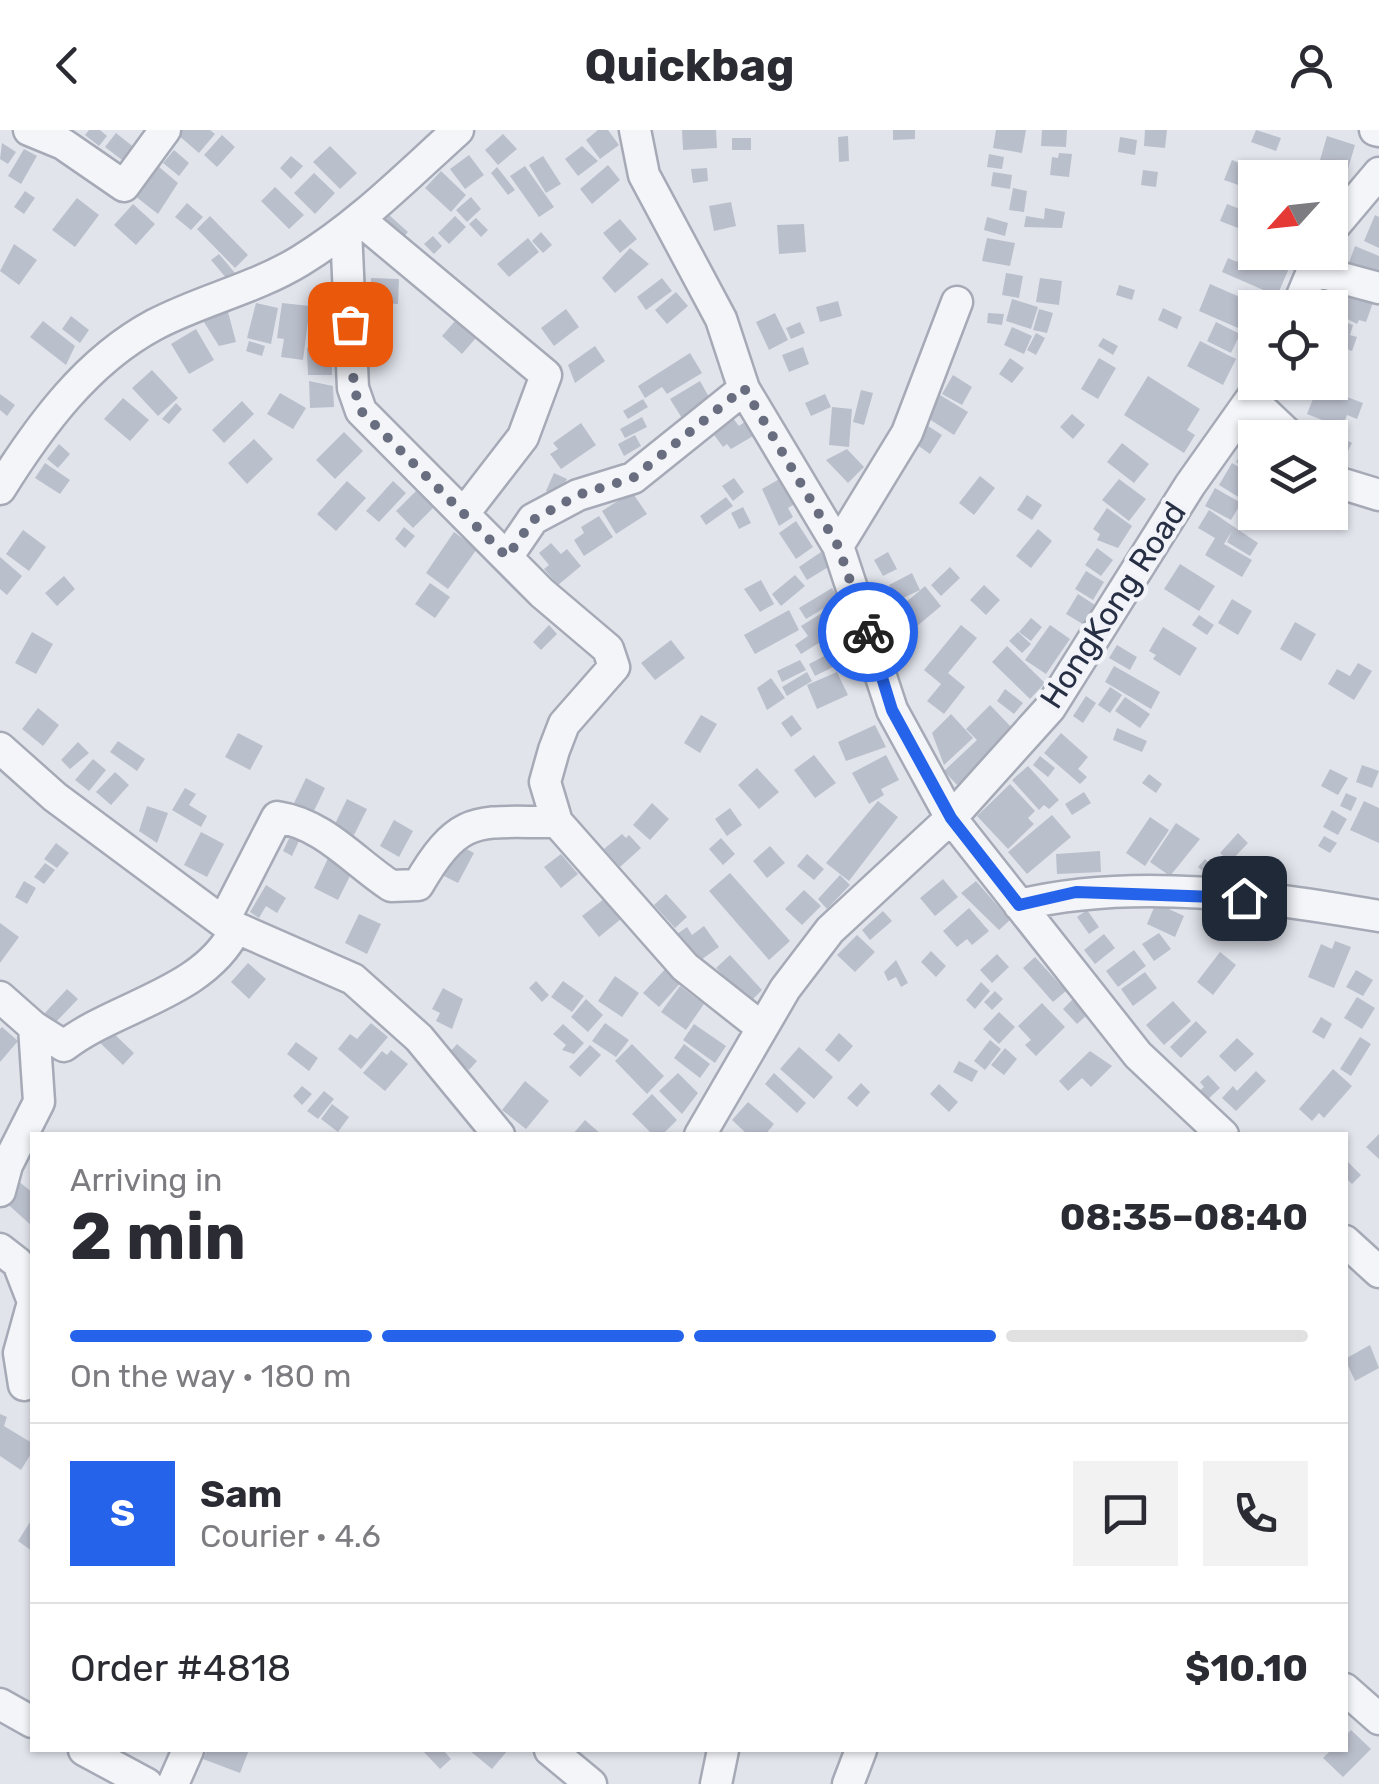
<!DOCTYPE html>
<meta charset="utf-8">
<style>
body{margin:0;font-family:Rubik,sans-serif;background:#f2f2f3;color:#2b2b33;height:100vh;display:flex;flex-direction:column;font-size:38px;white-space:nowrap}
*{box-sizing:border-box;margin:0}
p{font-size:32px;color:#7c7c81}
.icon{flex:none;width:55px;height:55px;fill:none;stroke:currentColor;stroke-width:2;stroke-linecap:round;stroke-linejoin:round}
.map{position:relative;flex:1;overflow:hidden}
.drawer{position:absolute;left:30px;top:1002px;width:1318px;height:620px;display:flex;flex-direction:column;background:#fff;border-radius:0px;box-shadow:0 2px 8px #0004}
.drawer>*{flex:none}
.needle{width:65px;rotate:243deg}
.tools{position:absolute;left:1238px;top:30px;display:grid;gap:20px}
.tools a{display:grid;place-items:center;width:110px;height:110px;border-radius:0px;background:#fff;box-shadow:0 2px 8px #0004;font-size:50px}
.pin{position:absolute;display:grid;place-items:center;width:85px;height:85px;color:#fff;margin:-42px;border-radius:20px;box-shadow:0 5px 15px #0006}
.courier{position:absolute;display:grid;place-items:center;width:100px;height:100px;margin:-50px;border:8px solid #2563eb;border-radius:50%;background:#fff;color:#222;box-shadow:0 2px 12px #0007}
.head em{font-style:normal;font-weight:700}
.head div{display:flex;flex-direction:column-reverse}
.head{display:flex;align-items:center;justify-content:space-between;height:170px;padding:0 40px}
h1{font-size:65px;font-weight:700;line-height:75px}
.bar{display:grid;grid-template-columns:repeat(4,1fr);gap:15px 10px;align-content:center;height:120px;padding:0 40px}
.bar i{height:12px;border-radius:8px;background:#e1e1e2}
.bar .active{background:#2563eb}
.bar p{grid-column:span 4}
.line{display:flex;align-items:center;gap:25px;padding:0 40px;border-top:2px solid #e1e1e2}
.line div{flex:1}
.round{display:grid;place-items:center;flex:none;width:105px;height:105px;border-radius:0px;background:#f2f2f3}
header{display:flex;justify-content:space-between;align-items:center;height:130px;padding:0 40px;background:#fff;font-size:45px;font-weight:700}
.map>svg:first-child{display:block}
.building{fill:#babfcc}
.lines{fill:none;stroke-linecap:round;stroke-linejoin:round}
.minor-casing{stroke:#a5aab6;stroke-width:35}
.minor{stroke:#f4f5f9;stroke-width:30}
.done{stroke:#686e7f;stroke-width:10;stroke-dasharray:0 18}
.route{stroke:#2563eb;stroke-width:12}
.labels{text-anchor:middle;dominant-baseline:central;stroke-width:9;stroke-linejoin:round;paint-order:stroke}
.street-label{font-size:32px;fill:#272f45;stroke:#f1f3f8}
</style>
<header><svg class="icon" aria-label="back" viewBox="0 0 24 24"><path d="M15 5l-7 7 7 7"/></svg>Quickbag<svg class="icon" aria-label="person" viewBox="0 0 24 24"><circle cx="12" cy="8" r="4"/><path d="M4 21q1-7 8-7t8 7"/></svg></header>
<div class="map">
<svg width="1379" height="1654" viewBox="0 0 1379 1654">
<rect width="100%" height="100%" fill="#e1e4eb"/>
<path class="building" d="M89,0H100L107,6L99,16L85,5Z
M182,0H210L215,4L199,23L178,5Z
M598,0H608L619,15L600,29L586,10Z
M682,0H716L717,18L683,20Z
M893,0H915V9L893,10Z
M996,0H1026L1022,23L993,18Z
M1042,0H1067L1066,17L1041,16Z
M1145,0H1167L1165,18L1144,16Z
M1256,0L1281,8L1276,21L1251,12Z
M116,3L136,19L126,33L105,17Z
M503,4L517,19L498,35L485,20Z
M222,5L235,17L217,37L204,25Z
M848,6L849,31L839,32L838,7Z
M1327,6L1355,15L1348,39L1320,30Z
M1120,7L1137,10L1135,25L1118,22Z
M732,8H751V20H732Z
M2,13L16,22L8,34L0,29Z
M330,16L357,43L340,59L313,32Z
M582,16L598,31L578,46L565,29Z
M24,19L37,26L21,54L8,46Z
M174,20L189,33L179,46L163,33Z
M1059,23L1072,24L1069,47L1050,45L1052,27L1058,28Z
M989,24L1004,27L1002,39L987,37Z
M469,25L484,45L465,59L450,39Z
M291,26L303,36L291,49L280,38Z
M543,26L561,54L546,63L529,35Z
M1232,30L1254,39L1247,58L1224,50Z
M1284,31L1317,43L1316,48H1258L1261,39L1279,45Z
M608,35L620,50L592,74L580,59Z
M158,36L178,53L158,84L135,66Z
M525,36L554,77L539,87L510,46Z
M497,37L515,60L508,65L491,43Z
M707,38L708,51L693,53L691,39Z
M1143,40L1158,42L1156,57L1141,55Z
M441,41L466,65L451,82L425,58Z
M993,42L1012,45L1010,59L991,56Z
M314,43L335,63L315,84L294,63Z
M275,57L304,85L289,99L261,71Z
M1013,58L1027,61L1024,82L1009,80Z
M25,61L35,68L24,84L14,77Z
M471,67L481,79L467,92L456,80Z
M77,68L99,85L75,117L52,100Z
M731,72L736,96L714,101L709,76Z
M187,73L203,87L191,100L175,87Z
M133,74L155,94L136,115L114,95Z
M1227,74L1245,81L1238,98L1220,91Z
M1045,78L1065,82L1062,98L1024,97L1026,86L1044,89Z
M389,85L408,102L397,115L378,98Z
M1375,85L1379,87V118L1364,111Z
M210,86L248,125L235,138L197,99Z
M455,86L466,97L449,114L438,103Z
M987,87L1008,93L1005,106L984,100Z
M476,88L488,100L481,107L469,94Z
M620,89L637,109L620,123L603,103Z
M804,94L806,122L779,124L777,95Z
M541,102L552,115L543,123L532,111Z
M433,106L442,116L434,124L424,114Z
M528,108L539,122L509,147L497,134Z
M987,108L1015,113L1010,136L982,131Z
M14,114L37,130L19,155L0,141Z
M1355,116L1379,126V147L1346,141Z
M1244,117L1290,136L1277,166L1222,142L1228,128L1237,132Z
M630,118L649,134L615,163L602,148Z
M219,124L235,143L227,149L211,130Z
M1006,143L1023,146L1019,168L1002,165Z
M371,148L399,149L398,174L370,172Z
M662,148L672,161L646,180L637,167Z
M1040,148L1062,151L1059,175L1036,172Z
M1210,154L1249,171L1238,198L1199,181Z
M1119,155L1135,160L1132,170L1116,165Z
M1340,155L1375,167L1366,192L1359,190L1357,194L1334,182Z
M676,162L688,176L667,194L655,180Z
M1012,169L1038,177L1031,199L1006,191Z
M838,171L842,186L820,192L816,177Z
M256,173L278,178L271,214L247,208Z
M282,173L310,176L303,230L281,227L284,209L277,208Z
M1163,178L1182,187L1177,199L1158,190Z
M566,179L579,197L554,216L541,198Z
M1039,179L1053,183L1047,203L1033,200Z
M228,182L236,212L219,216L202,189Z
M775,183L788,210L769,220L756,192Z
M988,183L1004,184L1002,195L987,193Z
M320,184H334L337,213L311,215L309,196L321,195Z
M461,184L481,202L462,224L442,206Z
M71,186L89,200L80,213L62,199Z
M1330,187L1353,195L1350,205L1357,207L1352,221L1344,218L1341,227L1330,223Z
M43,191L75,216L66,235L30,207Z
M800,192L805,203L791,209L786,198Z
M1216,192L1240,204L1231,223L1207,211Z
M1012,197L1032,206L1024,224L1004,215Z
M196,199L214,230L189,244L171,214Z
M1036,203L1045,208L1036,225L1027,220Z
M1103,208L1118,216L1113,225L1098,216Z
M249,211L265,216L262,226L246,221Z
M1200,211L1236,229L1223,255L1187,236Z
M595,216L605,231L575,253L568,235Z
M803,217L809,234L789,242L782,225Z
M307,218H332V245H308Z
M690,223L702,243L667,264L662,257L645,268L638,256Z
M1010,228L1024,238L1012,253L999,244Z
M1099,228L1116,238L1098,269L1081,259Z
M152,240L178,268L158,286L132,258Z
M953,245L972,257L962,275L942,264Z
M1148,246L1200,279L1187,300L1195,305L1184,323L1124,285Z
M309,251L333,256L334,277L310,278Z
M700,251L714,276L685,293L670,269Z
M1318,256L1363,273L1357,289L1347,285L1342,298L1307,284Z
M861,260L873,263L864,295L853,292Z
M280,263L306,278L293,299L267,284Z
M0,264L15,275L7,286L0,280Z
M825,264L831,277L811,286L805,273Z
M940,265L968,282L954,305L926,287Z
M123,268L149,290L130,311L104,289Z
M643,269L648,277L628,289L623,281Z
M242,271L254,284L224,313L212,300Z
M176,273L182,279L169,294L162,289Z
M832,277L852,279L849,317L829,315Z
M1072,284L1085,295L1073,309L1060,297Z
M642,287L647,297L625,308L620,299Z
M732,287L739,296L750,288L760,302L731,319L727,314L723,317L712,302Z
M581,293L596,315L561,339L550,324L558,319L553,313Z
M925,294L942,305L930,324L913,312Z
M344,302L363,321L335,349L316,330Z
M1331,302L1352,313L1341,334L1330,328Z
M635,305L641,316L624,326L618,314Z
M254,309L273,329L247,354L228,333Z
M1122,313L1149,334L1134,353L1107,332Z
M1248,313L1255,317V344L1236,332Z
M59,314L70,324L58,338L47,329Z
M847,319L864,337L848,353L826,330Z
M45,333L70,350L60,364L35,348Z
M1232,333L1255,347L1253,376L1219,355Z
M554,343L567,349L558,367L546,361Z
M790,343L805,368L788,378L793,387L779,396L762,359Z
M980,346L995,358L974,385L959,373Z
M734,348L744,362L733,371L722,356Z
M1119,349L1146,369L1129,391L1102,370Z
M347,351L366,368L336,401L317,384Z
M393,351L406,363L379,392L366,381Z
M1215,358L1241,373L1231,390L1205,376Z
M416,361L433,378L413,398L396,381Z
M632,362L647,384L616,404L602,381Z
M1027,365L1042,375L1032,390L1017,380Z
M726,367L733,376L706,395L700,386Z
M743,377L751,393L739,399L731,383Z
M1107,378L1132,396L1118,418L1097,410L1100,404L1093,399Z
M1209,380L1258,413L1250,426L1227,412L1232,401L1224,414L1252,430L1242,447L1205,425L1215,408L1198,398Z
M599,386L613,407L584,426L574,410L584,403L581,397Z
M796,391L813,417L796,429L779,403Z
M404,397L415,406L405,418L395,409Z
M1038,399L1052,411L1031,438L1016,426Z
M23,400L46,417L29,441L6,424Z
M454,402L477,419L448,459L426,443Z
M551,413L561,424L567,419L581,436L558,455L544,439L549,435L539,423Z
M1097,418L1113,430L1101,446L1085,435Z
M821,422L830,436L807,450L799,437Z
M888,422L897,439L883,446L874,430Z
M0,427L22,446L7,465L0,459Z
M1180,434L1215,456L1199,481L1164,459Z
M950,437L960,448L941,466L931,455Z
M1086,441L1104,452L1093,470L1075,459Z
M912,443L920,460L897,471L889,455Z
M795,445L805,456L781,476L772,464Z
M64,446L75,459L57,476L45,463Z
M761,450L774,474L760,482L744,459Z
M430,453L450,467L435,488L415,474Z
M984,455L1000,470L986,485L970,470Z
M925,456L941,476L910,502L897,480Z
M832,458L839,469L806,489L799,478Z
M1078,464L1098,477L1086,496L1066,484Z
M1232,469L1252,481L1238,505L1218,493Z
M789,480L799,500L755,524L744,505Z
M827,480L840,500L801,524L795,515L808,506L801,496Z
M1199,485L1214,495L1207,505L1192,495Z
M1031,488L1042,497L1031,511L1019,502Z
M1295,492L1316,504L1301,531L1280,519Z
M549,495L557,504L541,520L533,512Z
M961,495L977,508L948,543L965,557L944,584L927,571L941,554L924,540Z
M1050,495L1070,509L1046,544L1025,530Z
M1163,497L1197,518L1180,546L1153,529L1156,525L1149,521Z
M32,502L53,514L36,544L15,533Z
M1018,502L1031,514L1022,523L1009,511Z
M671,510L685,528L655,550L641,533Z
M1117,515L1137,527L1130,540L1109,528Z
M1007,516L1045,553L1030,569L992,532Z
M840,518L847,530L815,546L809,534Z
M800,530L806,540L782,552L777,541Z
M1358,533L1372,541L1354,570L1328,554L1337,539L1350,546Z
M1114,536L1160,562L1151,579L1105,552Z
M807,542L812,551L787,566L782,557Z
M837,542L848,565L817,579L807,555Z
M771,548L785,568L767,580L757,558Z
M1110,557L1122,565L1110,583L1098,575Z
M1005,559L1023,573L1014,584L997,571Z
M1086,566L1096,573L1083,593L1073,586Z
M1125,567L1150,584L1140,598L1115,581Z
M990,575L1014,600L957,655L944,641L977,610L966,599Z
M38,578L59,595L43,616L22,599Z
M951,584L973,608L944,635L932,603Z
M701,585L717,594L700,623L684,613Z
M792,585L802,599L791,607L781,593Z
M875,595L886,617L846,631L838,612Z
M1117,598L1147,611L1142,622L1113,610Z
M238,603L263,616L250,640L225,627Z
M1061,603L1088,627L1078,639L1087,647L1080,654L1044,623Z
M118,611L145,629L137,641L110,622Z
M78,612L89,623L70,639L61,630Z
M814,625L836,653L815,668L794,640Z
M886,625L899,650L881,659L884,665L869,674L852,643Z
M1040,626L1055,638L1048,647L1033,635Z
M93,629L106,640L89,661L75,650Z
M1362,635L1379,641L1372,658L1356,652Z
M1028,636L1059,670L1049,679L1044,675L1039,680L1012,650Z
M757,638L779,662L759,679L738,655Z
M1330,639L1348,648L1338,665L1321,656Z
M115,642L129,655L111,675L96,662Z
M1149,644L1162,654L1156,663L1142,653Z
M306,648L325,658L313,683L294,673Z
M1010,654L1035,681L1028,688L1034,694L1008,719L977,686Z
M185,658L196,664L189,675L207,686L201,697L172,680Z
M1084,662L1091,673L1072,685L1065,674Z
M1346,663L1357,668L1351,681L1340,676Z
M347,669L367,679L354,705L334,696Z
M878,671L898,687L849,751L826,733Z
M1364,671L1379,678V713L1350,700Z
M652,673L669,689L650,710L633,695Z
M147,676L168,683L157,713L139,701Z
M730,678L742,695L727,706L715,689Z
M1332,680L1347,689L1338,705L1323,697Z
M1052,685L1071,707L1027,744L1008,722Z
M1150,687L1169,700L1145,736L1126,723Z
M394,690L413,701L399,727L380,716Z
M1176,693L1200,709L1170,746L1150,732Z
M295,696L304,700L292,726L283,721Z
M201,702L224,714L207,747L184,735Z
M1238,703L1248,713L1230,732L1220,723Z
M622,704L626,708L629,705L641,718L620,737L604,719Z
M1324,706L1337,713L1330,723L1318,716Z
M721,708L735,724L723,735L709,719Z
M56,713L69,723L57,738L44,729Z
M461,716L474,723L458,753L438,743Z
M770,716L785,733L767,748L753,731Z
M1100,721L1101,742L1057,744L1056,724Z
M331,722L356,734L338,770L314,758Z
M561,724L578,744L561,758L544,737Z
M807,724L824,739L814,750L797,736Z
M1205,729L1219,743L1213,750L1198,737Z
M45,733L55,740L44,754L34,747Z
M730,743L790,811L769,830L709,761Z
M840,745L850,755L827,779L818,769Z
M943,749L958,767L935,786L920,768Z
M24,751L36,758L27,774L15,767Z
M976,751L1010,790L999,800L961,763Z
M266,755L286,768L277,783L266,776L259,788L250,782Z
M804,760L821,776L802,795L785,779Z
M666,764L687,787L675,798L654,775Z
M604,769L621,789L599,807L582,786Z
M1156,773L1184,786L1175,807L1147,794Z
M969,778L989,801L972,815L967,809L957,817L943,801Z
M1087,780L1099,797L1089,804L1077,787Z
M883,781L892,791L870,810L862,800Z
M359,784L381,794L367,824L345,813Z
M0,793L19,807L0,833Z
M704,796L719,817L691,837L670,809L687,797L692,805Z
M1159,803L1171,819L1154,831L1142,814Z
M1104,804L1115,818L1095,834L1084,820Z
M857,805L875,822L855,842L837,825Z
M1335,811L1351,817L1334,858L1308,847L1321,814L1332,819Z
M1134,820L1146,836L1118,857L1106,841Z
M931,821L946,836L936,847L921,832Z
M1220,822L1236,835L1213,865L1197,852Z
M997,824L1009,837L992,853L980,840Z
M730,825L762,860L749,873L716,838Z
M1035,827L1066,861L1053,872L1023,838Z
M896,830L908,853L901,857L896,847L888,851L884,842Z
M248,833L266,849L249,869L231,852Z
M668,836L683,850L659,877L643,863Z
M1356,840L1373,850L1363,866L1346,857Z
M1145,842L1157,858L1133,876L1121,859Z
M615,846L639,863L622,887L598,871Z
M536,851L549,865L542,872L529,858Z
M563,851L584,866L572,882L551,867Z
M981,852L990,861L975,879L966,870Z
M680,856L704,874L686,900L661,882Z
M443,858L463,869L452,899L436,891L440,883L432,879Z
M67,859L78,869L54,894L43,885Z
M995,861L1003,869L992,880L984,872Z
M1357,867L1375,878L1362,899L1344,888Z
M586,869L603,885L588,902L571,887Z
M1073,869L1087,885L1077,894L1063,879Z
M1173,871L1191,891L1164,915L1146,895Z
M1042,873L1065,897L1036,926L1025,915L1031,910L1018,896Z
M999,882L1015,897L999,914L983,899Z
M1321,887L1332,894L1324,909L1312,902Z
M1196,891L1207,902L1181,928L1170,917Z
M371,893L388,907L361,939L338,919L350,904L357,909Z
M605,893L629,910L616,927L592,911Z
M563,894L584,913L574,924L562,920L566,915L553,904Z
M694,894L726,916L715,933L683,910Z
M2,897L18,911L0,932V899Z
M107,897L134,923L123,935L96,909Z
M839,903L853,916L839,932L825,920Z
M1360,907L1371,914L1351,946L1340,939Z
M1237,908L1254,924L1235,942L1219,926Z
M990,910L1001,919L985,940L974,931Z
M296,912L318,928L309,941L287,924Z
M457,914L477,931L469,940L449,923Z
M632,914L664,946L647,964L615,931Z
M684,914L710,934L700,948L674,928Z
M590,915L601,925L580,947L569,937Z
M799,917L833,947L814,969L780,939Z
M1005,918L1017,929L1004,945L991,935Z
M391,920L408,934L385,961L363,943L382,921L387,925Z
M1090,921L1112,936L1091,957L1082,948L1068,961L1059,951Z
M959,931L978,941L972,952L953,942Z
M1333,939L1352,956L1324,988L1319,983L1312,991L1299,979Z
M1256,941L1266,951L1236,981L1222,968L1233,956L1237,961Z
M678,943L698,963L682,984L659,961Z
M774,943L806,973L797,983L765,954Z
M1208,945L1220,958L1206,971L1198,962L1204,957L1200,952Z
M525,951L549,971L526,999L502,980Z
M861,953L870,962L857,977L847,968Z
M939,954L958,972L949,982L930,964Z
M302,956L312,964L302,975L293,966Z
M324,961L334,969L318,989L307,981Z
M652,964L677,990L662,1005H653L632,984Z
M748,972L774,994L765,1005H748L732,990Z
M332,974L349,987L338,1002L321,989Z
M585,990L602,1005H572Z
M1379,1004V1029L1366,1017Z
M1347,1031L1361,1045L1352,1054L1345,1047Z
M18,1051L32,1062V1096L3,1070Z
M1370,1215L1379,1238L1355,1251L1345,1229Z
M0,1284L7,1287L4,1296L32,1313V1322L21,1340L0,1326Z
M32,1389V1421L18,1411Z
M1351,1600L1371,1619L1343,1647L1323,1628L1331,1620H1345V1606Z
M207,1620H249L240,1643L203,1629Z
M422,1620H443L451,1629L440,1639Z
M469,1620H508L492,1639Z"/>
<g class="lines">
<defs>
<path id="minor" d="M29,0L63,14L124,56L165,0
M635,0L644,45L721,189L744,259L838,416L892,580L951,688L1138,925L1223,1005
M1375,0L1379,1
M359,89L546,245L523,307L465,382
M346,99L353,258L361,281L542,463L608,519L614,537L564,594L554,620L545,652L557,692L685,837L761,897
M1330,101L1379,43
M1312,140L1379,158
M1297,178L1319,125
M1253,271L1292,308
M1330,344L1340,353L1379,365
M0,359C40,295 87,231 154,195C201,170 254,159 300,131C359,95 407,46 458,0
M838,416L907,303L957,172
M507,427L533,389L578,365L633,348L744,259
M0,618L55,667L223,792L353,849L419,908L499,1005
M1019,775C1136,747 1261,766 1379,786
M223,792L277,687C324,694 353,731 391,756L418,755C461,681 478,693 557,692
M0,867L34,897L39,972L7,1035L0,1061
M34,897L64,916C115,876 204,863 235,800
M700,1005L785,859L830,800L951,688L1050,578L1190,355L1263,252
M1345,1111L1379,1142
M0,1119L18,1133L32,1169
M24,1255L19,1223L32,1176
M1345,1559L1379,1589
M0,1574L32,1592
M84,1620L147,1654
M550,1620L591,1654
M173,1654L188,1620
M716,1654L723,1620
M848,1654L861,1620"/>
</defs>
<use href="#minor" class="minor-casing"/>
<use href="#minor" class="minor"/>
</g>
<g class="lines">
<path class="done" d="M350,194L354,258L361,281L507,427L533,390L578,365L633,348L744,258L838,416L868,502"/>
<path class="route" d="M868,502L892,580L951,688L1019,775L1076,762L1244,768"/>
</g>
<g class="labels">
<g class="street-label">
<text transform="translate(1113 475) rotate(-57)">HongKong Road</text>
</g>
</g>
</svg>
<div class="tools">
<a><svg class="needle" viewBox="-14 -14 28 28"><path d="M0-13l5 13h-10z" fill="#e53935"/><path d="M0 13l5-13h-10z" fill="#7c7c81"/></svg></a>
<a><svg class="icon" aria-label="locate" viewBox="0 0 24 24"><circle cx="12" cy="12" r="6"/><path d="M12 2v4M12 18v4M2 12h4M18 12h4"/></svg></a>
<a><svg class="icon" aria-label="layers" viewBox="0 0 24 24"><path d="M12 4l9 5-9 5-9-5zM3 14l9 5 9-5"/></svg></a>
</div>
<div class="pin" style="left:350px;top:194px;background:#ea580c"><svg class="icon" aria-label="bag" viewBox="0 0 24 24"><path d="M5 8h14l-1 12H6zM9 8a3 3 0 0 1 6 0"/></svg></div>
<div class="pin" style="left:1244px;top:768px;background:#1f2937"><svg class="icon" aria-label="home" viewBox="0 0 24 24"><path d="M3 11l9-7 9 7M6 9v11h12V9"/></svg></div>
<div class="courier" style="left:868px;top:502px"><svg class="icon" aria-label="bike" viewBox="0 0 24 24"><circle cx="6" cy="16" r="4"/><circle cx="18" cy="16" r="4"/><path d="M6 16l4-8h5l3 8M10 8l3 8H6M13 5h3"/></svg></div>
<section class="drawer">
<div class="head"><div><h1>2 min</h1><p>Arriving in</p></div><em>08:35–08:40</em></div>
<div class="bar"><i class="active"></i><i class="active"></i><i class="active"></i><i></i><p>On the way · 180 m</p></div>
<div class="line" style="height:180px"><b class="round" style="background:#2563eb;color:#fff">S</b><div><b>Sam</b><p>Courier · 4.6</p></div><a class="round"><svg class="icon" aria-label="chat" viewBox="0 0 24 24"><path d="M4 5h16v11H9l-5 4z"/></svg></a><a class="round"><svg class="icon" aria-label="phone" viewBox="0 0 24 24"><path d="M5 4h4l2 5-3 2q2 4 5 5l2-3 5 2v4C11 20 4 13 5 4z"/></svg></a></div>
<div class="line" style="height:130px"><div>Order #4818</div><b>$10.10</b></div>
</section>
</div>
